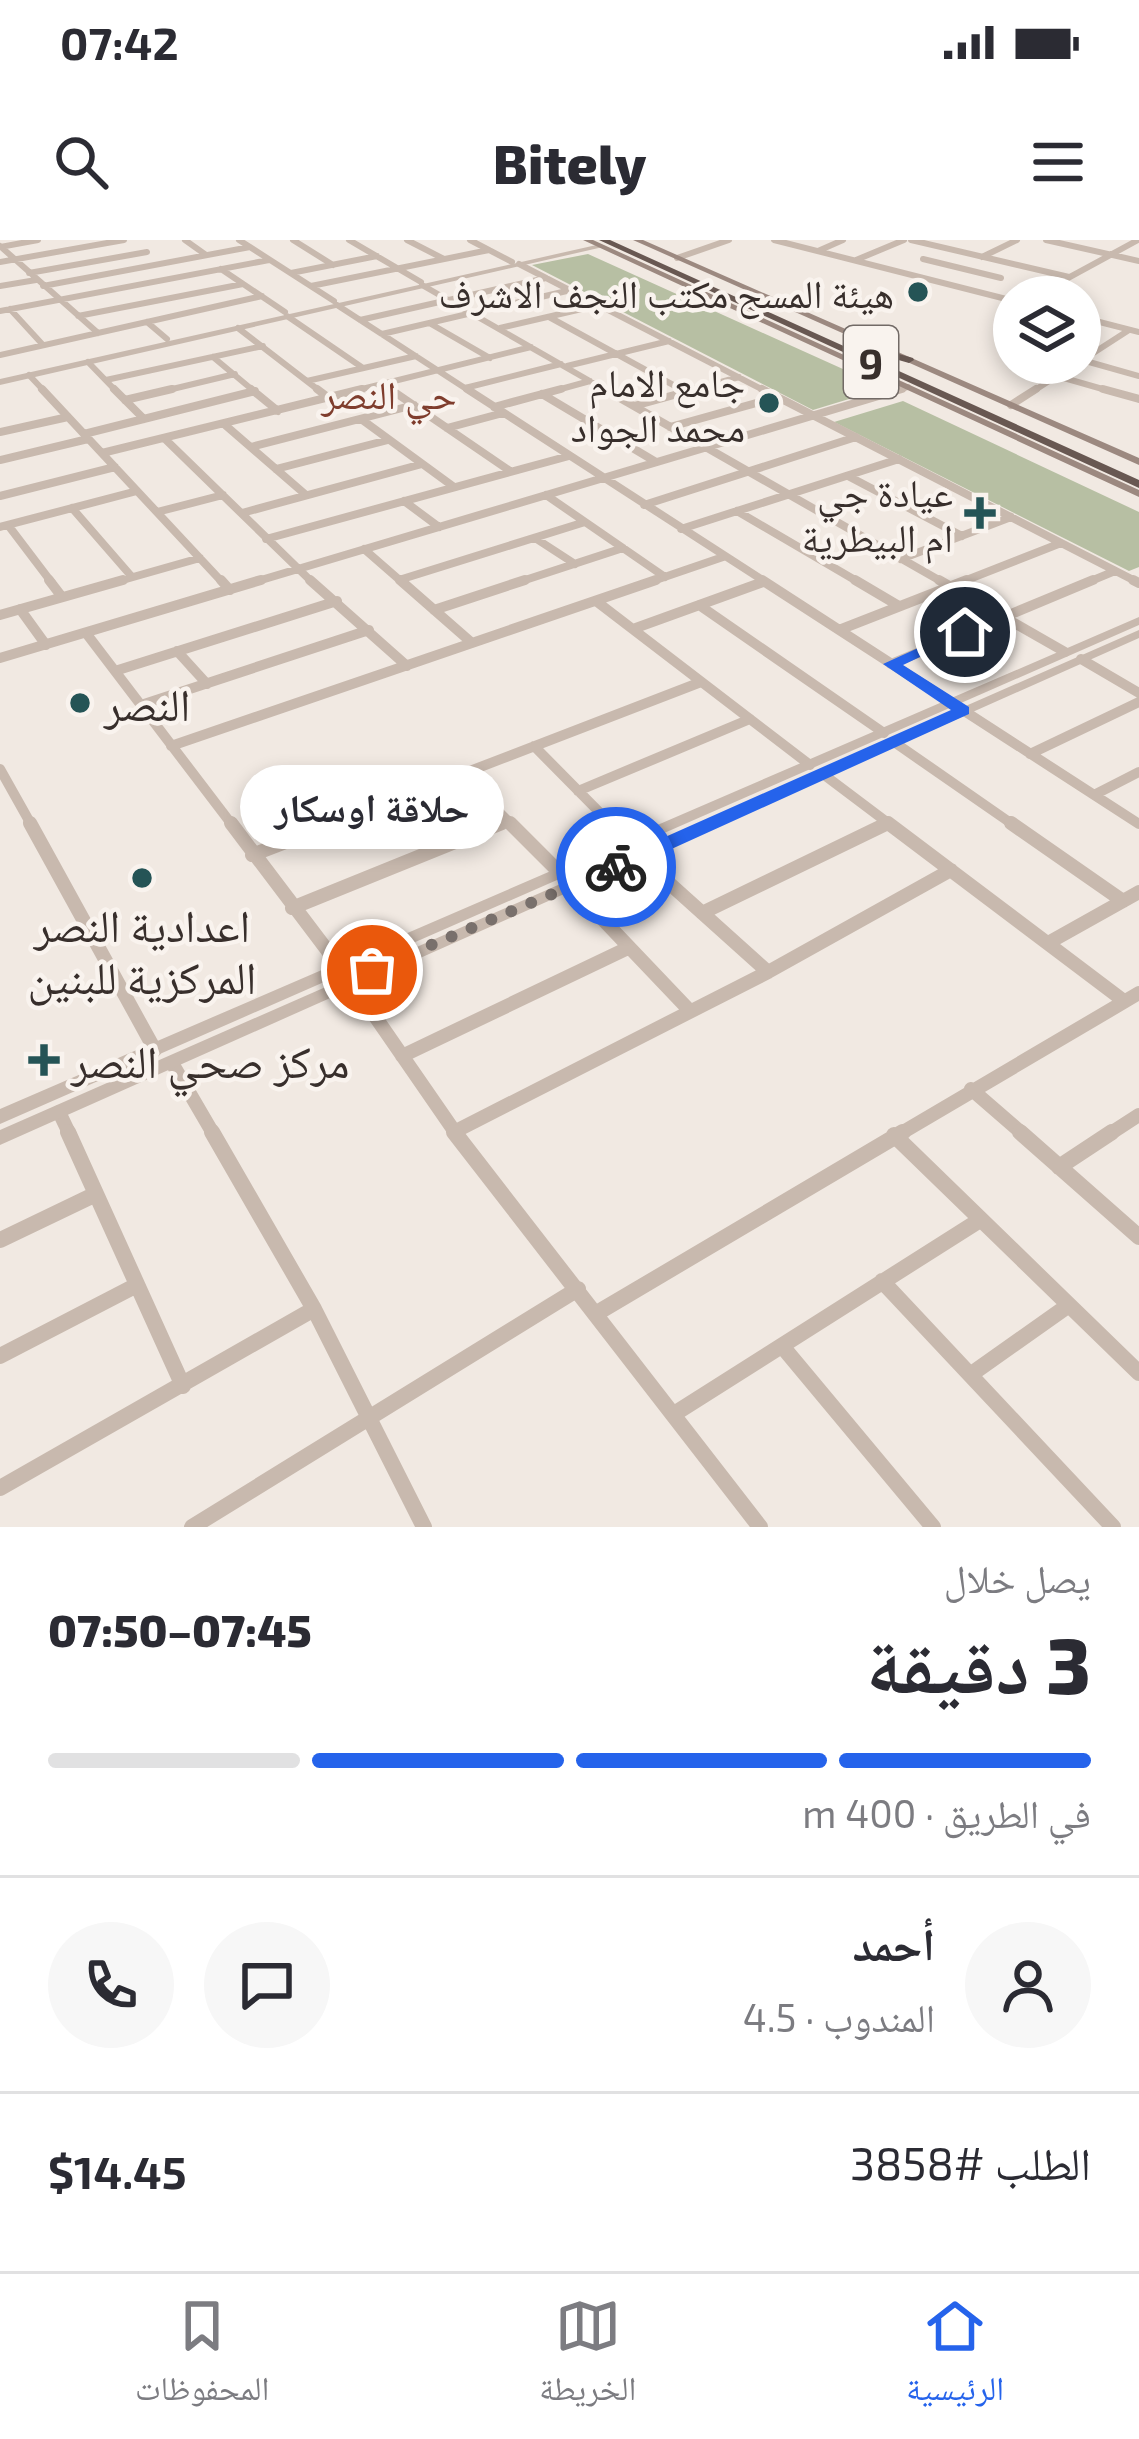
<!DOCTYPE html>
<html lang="ar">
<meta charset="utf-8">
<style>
body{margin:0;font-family:"Exo 2","Noto Naskh Arabic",sans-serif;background:#f7f7f7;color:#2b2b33;direction:rtl;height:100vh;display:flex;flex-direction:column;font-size:45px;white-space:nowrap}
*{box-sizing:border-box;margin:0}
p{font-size:39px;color:#7c7c81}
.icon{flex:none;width:66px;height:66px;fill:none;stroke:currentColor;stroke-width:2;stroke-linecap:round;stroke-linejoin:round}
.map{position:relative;height:1287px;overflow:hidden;direction:ltr}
.side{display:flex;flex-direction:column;background:#fff;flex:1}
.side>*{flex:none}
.fabs{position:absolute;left:993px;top:36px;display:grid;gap:24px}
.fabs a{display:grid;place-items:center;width:108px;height:108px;border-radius:50%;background:#fff;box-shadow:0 6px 18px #0003;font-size:60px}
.pin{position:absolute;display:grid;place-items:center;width:102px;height:102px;color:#fff;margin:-51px;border:6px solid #fff;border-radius:50%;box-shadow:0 3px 12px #0007}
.courier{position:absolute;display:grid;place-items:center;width:120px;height:120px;margin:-60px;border:9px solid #2563eb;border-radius:50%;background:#fff;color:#222;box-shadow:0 3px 15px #0007}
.bubble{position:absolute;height:84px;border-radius:42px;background:#fff;box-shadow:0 6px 18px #0003;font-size:39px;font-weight:800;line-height:84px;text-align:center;direction:rtl}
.summary em{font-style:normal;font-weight:800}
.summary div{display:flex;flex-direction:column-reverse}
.summary{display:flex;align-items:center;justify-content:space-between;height:204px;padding:0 48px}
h1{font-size:78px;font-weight:800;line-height:90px}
.bar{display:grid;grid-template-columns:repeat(4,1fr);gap:18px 12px;align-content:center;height:144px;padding:0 48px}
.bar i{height:15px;border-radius:9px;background:#e1e1e2}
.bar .on{background:#2563eb}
.bar p{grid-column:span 4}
.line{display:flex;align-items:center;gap:30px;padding:0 48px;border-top:3px solid #e1e1e2}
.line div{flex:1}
.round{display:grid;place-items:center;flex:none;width:126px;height:126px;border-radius:63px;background:#f7f7f7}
.status{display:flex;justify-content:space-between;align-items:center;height:84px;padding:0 60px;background:#fff;direction:ltr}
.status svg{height:33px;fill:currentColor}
header{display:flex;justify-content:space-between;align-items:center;height:156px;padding:0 48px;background:#fff;font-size:54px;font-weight:800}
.menu{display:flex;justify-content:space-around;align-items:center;height:168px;border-top:3px solid #e1e1e2;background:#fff;font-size:33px;color:#7c7c81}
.menu a{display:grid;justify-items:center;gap:6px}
.menu .on{color:#2563eb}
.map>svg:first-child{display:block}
.green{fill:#b7bfa3}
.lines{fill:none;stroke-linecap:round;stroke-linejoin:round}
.minor-far4{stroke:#c8b9ae;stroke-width:6}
.minor-far3{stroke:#c8b9ae;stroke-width:8}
.minor-far2{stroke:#c8b9ae;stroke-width:10}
.minor-far1{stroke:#c8b9ae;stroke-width:14}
.minor{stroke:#c8b9ae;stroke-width:16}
.tertiary{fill:#c8b9ae;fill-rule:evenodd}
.secondary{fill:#9c8980;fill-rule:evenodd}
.trunk{fill:#685852;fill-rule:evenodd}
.route{fill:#2563eb}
.done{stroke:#79706c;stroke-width:12;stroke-dasharray:0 21.6}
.poi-dot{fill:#255456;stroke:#f9f3ee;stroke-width:4.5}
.labels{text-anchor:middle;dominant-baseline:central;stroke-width:9;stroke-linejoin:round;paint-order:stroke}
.far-poi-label{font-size:39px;fill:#382f2c;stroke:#f9f3ee;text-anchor:end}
.far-neighbourhood-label{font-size:39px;fill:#7f3d2d;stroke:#f9f3ee}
.shield{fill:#f9f3ee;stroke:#726a66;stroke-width:3}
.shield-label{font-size:42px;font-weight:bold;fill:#382f2c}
.poi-label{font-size:45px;fill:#382f2c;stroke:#f9f3ee;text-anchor:start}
</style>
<div class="status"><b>07:42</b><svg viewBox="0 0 49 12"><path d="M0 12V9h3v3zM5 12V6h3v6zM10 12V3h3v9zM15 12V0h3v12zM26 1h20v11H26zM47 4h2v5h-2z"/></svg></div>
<header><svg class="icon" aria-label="menu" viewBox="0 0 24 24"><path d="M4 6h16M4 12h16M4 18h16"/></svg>Bitely<svg class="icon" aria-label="search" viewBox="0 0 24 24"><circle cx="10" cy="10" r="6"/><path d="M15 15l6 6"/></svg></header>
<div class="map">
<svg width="1139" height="1287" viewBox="0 0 1139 1287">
<rect width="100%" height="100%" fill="#f1e9e2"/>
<path class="green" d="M588,14L885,148L813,170L532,25Z
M903,161L1139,272V327L1129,331L834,182Z"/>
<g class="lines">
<path class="minor-far4" d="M185,0L206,15
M239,0L334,61
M293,0L333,25
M349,0L421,42
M407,0L444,19
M470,0L512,22
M774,0L1014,61
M911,0L1069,37
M1046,0L1139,21
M0,6L98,93
M0,7L38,0
M818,11L843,0
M982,17L1017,0
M677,18L729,0
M923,19L1001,38
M856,20L904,0
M0,22L124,0
M519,24L767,152
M221,29L285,72
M29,33L147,12
M291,33L377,16
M422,45L609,152
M0,46L36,40
M43,46L250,7
M311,46L489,10
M1033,57L1138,0
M337,65L471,152
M10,69L43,105
M0,71L269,20
M78,76L243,44
M287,76L363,128
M549,77L686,152
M1080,77L1139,92
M360,80L546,38
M147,82L167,99
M431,84L490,118
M238,88L321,152
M500,88L599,65
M382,94L571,50
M0,115L262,56
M213,117L255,152
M1082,120L1139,136
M1081,121L1129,90
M88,122L117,152
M567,126L669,101
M29,135L45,152
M1057,136L1113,152
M106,140L263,106
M307,141L416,116
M384,145L394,152
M465,148L561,124
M160,152L235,134
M350,152L531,107
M550,152L590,141
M685,152L739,137
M892,152L908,147
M1032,152L1077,123"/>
<path class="minor-far3" d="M42,149L223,343
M114,149L144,179
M251,149L278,171
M317,149L329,158
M390,149L510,231
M467,149L767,343
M604,149L944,343
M680,149L686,152
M762,149L1139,343
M1103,149L1139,159
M542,154L656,222
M125,160L172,149
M1011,165L1036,149
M634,166L696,149
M494,167L561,149
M361,179L454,247
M224,184L306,255
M670,187L778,157
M447,188L503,173
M0,192L68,177
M84,194L255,151
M164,198L313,343
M251,207L414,165
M102,213L362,149
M0,220L88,199
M276,229L388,200
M848,236L962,296
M546,255L665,337
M0,256L115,227
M404,261L439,287
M644,265L856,197
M72,268L132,337
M737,271L860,343
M157,272L223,255
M242,273L422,224
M8,285L52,343
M0,287L137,251
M681,289L899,219
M535,298L575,324
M266,299L569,216
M364,309L403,343
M901,319L1011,277
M399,340L585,282
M112,343L200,318
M251,343L902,149
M516,343L623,308
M647,343L723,317
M959,343L1061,303
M1086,343L1115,331"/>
<path class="minor-far2" d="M49,340L62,357
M221,340L230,350
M310,340L407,426
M400,340L472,403
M762,340L1139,584
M855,340L899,366
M939,340L1065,412
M1133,340L1139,343
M596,361L810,525
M699,365L884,493
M20,369L46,405
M434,370L525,340
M0,375L123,340
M633,389L763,342
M839,390L967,340
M86,393L233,586
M177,411L207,444
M0,418L261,340
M1081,419L1139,453
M891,424L1093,340
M115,431L337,361
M141,465L369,390
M894,502L1015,586
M171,506L656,340
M534,506L613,586
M1030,514L1139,462
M0,529L32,586
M461,534L513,586
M823,534L892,586
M578,551L750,479
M1094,555L1139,532
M327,586L701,442
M494,586L507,581
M881,586L888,583"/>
<path class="minor-far1" d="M30,583L155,810
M231,583L352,743L457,895
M510,583L561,634
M610,583L630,603
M888,583L1124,761
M1011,583L1123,661
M252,615L335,583
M640,617L768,732
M571,646L690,771
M292,668L502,583
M702,673L888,583
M1048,703L1139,652
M402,816L628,708
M172,823L214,895
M971,849L1024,895
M59,872L70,895
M454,892L768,732L951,630
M898,895L1139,753
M1108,895L1139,875"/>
<path class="minor" d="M68,892L183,1146
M212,892L314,1069L424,1287
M454,892L760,1287
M1020,892L1139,997
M894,895L1139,1133
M1059,927L1112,892
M0,1000L96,954
M882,1041L1113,1287
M597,1073L903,892
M782,1106L933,1287
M0,1116L137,1045
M970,1135L1069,1065
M674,1174L980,980
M0,1248L314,1069
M192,1287L578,1049"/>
<path class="tertiary" d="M601,4L603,7L0,145V139Z
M1139,377V385L0,884V869Z
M1139,390V398L0,905V890Z"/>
<path class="secondary" d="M583,0H593L1139,250V257Z
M633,0H643L1139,218V225Z"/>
<path class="trunk" d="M599,0H610L1139,240V248Z
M857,102L913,118L914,120L909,123L853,107L852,105Z"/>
</g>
<path class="route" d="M960,389L973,392L903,425L969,467V474L623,631H609V622L951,470L883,424Z"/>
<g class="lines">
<path class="done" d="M372,730L616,627"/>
</g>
<g class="poi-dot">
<circle cx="918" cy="52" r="12"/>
<circle cx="769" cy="163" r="12"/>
<path d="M974 255h12v12h12v12h-12v12h-12v-12h-12v-12h12z"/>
<circle cx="80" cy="463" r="12"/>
<circle cx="142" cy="638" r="12"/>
<path d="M38 802h12v12h12v12h-12v12h-12v-12h-12v-12h12z"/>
</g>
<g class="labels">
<g class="far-poi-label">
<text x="894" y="52">هيئة المسح مكتب النجف الاشرف</text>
<text x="745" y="141">جامع الامام<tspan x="745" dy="45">محمد الجواد</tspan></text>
<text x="953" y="251">عيادة جي<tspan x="953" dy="45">ام البيطرية</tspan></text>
</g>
<g class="far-neighbourhood-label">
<text x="389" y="153">حي النصر</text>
</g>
<rect class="shield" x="844" y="86" width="54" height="72" rx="9"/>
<g class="shield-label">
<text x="871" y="122">9</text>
</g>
<g class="poi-label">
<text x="104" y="463">النصر</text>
<text x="142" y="684" text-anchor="middle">اعدادية النصر<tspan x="142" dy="52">المركزية للبنين</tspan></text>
<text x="71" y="820">مركز صحي النصر</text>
</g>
</g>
</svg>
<div class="fabs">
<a><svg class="icon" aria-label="layers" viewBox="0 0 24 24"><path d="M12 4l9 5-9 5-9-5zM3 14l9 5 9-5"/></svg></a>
</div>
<div class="pin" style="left:372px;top:730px;background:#ea580c"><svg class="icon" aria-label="bag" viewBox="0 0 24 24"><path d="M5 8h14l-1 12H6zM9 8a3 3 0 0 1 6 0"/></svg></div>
<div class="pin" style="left:965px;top:392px;background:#1f2937"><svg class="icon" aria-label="home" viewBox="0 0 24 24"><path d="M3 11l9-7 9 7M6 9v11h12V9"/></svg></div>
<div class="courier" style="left:616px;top:627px"><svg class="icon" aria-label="bike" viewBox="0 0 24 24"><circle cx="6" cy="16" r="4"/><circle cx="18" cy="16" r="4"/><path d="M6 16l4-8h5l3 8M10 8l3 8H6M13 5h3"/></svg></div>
<div class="bubble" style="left:240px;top:525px;width:264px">حلاقة اوسكار</div>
</div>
<section class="side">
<div class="summary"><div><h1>3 دقيقة</h1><p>يصل خلال</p></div><em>07:45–07:50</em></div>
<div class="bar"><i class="on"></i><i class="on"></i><i class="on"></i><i></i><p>في الطريق · 400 m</p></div>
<div class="line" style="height:216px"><a class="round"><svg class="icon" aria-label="person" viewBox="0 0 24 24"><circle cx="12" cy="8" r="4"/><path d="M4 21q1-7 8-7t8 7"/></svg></a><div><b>أحمد</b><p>المندوب · 4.5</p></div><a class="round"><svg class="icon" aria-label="chat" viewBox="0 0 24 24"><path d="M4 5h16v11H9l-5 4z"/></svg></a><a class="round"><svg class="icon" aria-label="phone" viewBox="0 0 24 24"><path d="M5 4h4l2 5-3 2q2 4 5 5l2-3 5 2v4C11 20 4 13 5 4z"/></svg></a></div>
<div class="line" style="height:156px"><div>الطلب #3858</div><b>$14.45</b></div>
</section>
<nav class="menu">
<a class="on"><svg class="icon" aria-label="home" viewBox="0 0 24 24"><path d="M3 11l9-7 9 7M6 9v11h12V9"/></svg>الرئيسية</a>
<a><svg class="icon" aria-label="map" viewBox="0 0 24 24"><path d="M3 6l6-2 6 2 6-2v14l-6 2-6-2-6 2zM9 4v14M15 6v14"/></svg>الخريطة</a>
<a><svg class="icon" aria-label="saved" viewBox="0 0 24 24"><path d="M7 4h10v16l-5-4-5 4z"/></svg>المحفوظات</a>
</nav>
